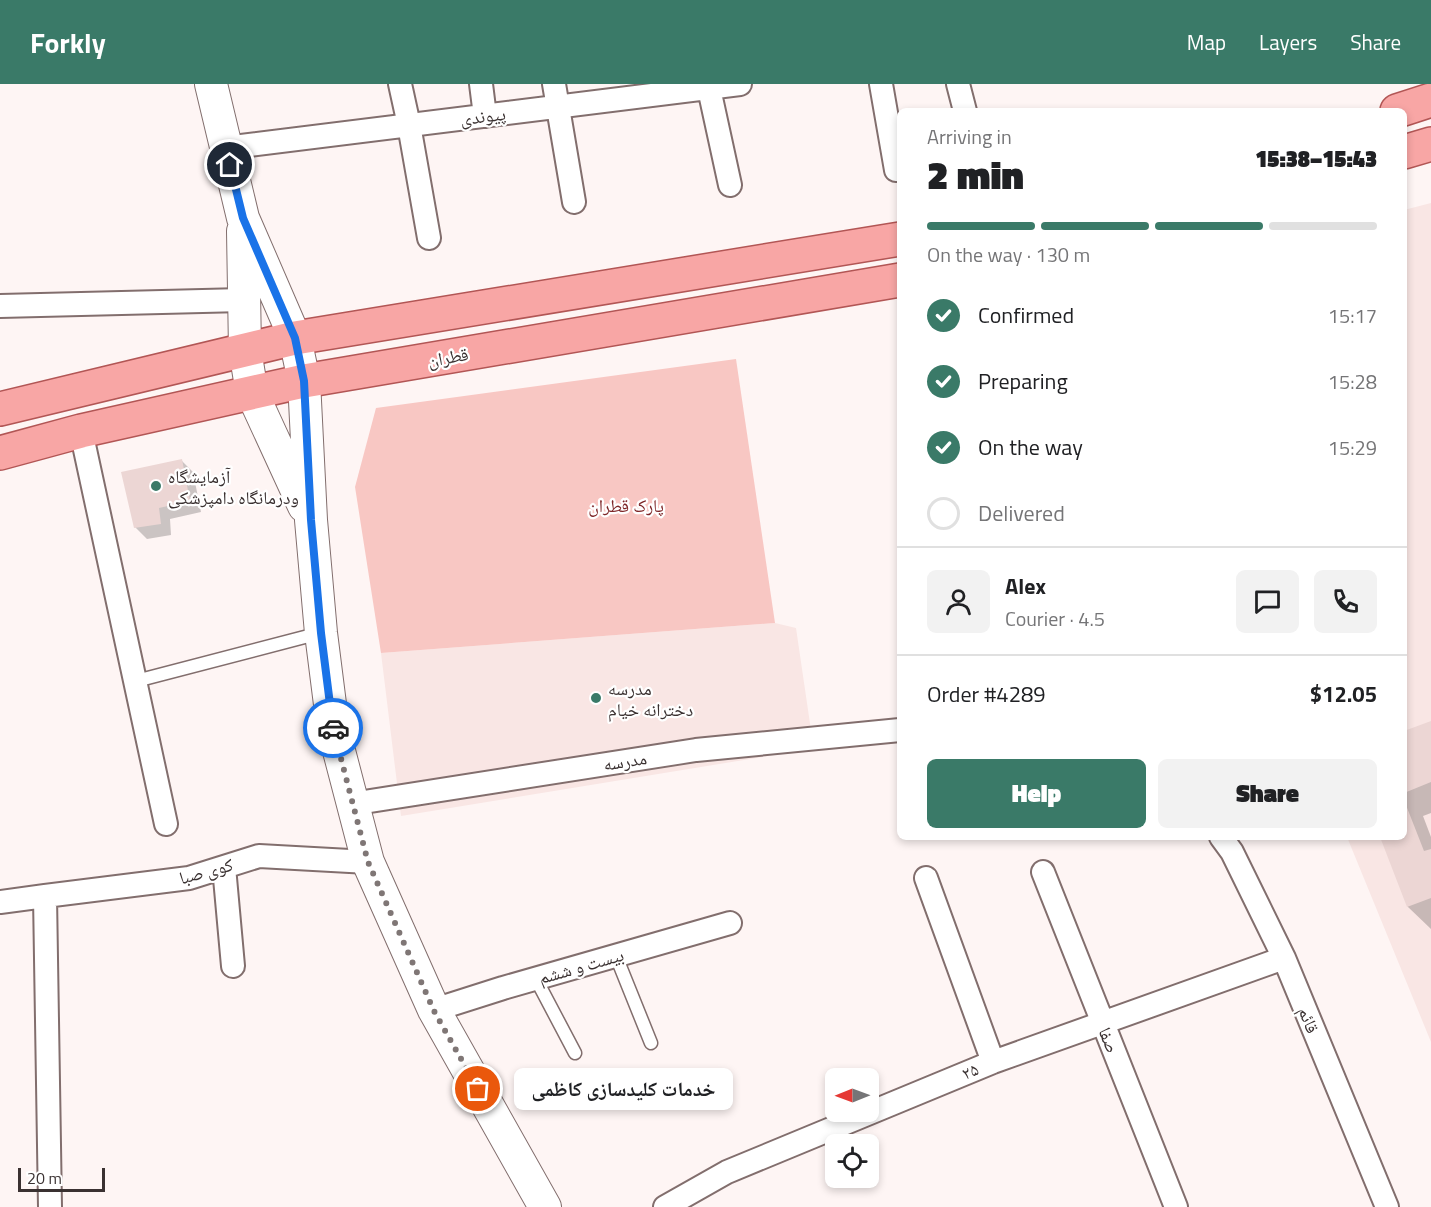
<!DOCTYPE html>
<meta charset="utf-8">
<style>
body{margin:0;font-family:"Titillium Web","Noto Naskh Arabic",sans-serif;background:#f2f2f2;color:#202124;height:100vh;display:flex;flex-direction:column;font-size:22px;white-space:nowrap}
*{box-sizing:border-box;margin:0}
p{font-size:20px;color:#757577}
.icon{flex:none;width:33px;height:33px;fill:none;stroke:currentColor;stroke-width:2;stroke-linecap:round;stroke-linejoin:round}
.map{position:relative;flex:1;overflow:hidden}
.sheet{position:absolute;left:897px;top:24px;width:510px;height:732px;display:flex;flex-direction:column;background:#fff;border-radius:9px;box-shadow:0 3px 9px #0003}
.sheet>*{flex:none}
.needle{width:39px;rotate:269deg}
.tools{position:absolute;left:825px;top:984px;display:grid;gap:12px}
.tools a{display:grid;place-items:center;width:54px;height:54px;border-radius:9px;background:#fff;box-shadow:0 3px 9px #0003;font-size:30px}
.scale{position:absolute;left:18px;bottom:15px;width:87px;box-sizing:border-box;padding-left:6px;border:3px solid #3a3131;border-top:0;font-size:16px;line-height:21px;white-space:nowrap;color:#3a3131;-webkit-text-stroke:4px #fff;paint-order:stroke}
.pin{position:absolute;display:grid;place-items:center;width:51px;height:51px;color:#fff;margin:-26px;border:3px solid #fff;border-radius:50%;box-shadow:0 2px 6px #0007}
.courier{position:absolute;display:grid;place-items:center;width:60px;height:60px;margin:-30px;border:4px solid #1a73e8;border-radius:50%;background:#fff;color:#222;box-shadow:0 2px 8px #0007}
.bubble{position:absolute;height:42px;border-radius:9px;background:#fff;box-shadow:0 3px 9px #0003;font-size:20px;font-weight:800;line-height:42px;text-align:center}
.head em{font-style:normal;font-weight:800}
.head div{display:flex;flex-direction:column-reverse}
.head{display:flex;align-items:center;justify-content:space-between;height:102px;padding:0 30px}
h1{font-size:39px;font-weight:800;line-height:45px}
.bar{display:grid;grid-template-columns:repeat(4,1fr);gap:9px 6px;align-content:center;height:72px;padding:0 30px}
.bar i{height:8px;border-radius:4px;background:#e0e0e0}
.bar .selected{background:#3a7a68}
.bar p{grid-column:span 4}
.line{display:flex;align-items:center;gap:15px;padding:0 30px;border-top:2px solid #e0e0e0}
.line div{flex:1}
.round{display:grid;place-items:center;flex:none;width:63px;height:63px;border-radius:9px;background:#f2f2f2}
ol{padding:0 30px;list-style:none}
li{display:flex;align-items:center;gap:18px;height:66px}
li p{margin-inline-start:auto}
li .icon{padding:6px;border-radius:50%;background:#3a7a68;color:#fff;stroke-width:4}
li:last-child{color:#757577}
li i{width:33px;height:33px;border:3px solid #e0e0e0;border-radius:50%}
.action{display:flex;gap:12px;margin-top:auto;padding:12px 30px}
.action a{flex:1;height:69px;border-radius:9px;background:#3a7a68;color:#fff;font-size:24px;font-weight:800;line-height:69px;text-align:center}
.action a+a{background:#f2f2f2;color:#202124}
header{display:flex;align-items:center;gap:36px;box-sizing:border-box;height:84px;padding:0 30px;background:#3a7a68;color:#fff}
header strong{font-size:28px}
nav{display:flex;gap:33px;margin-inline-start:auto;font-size:21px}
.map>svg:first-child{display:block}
.built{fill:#f9e6e4}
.green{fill:#f8c7c3}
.shadow{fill:#0003}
.building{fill:#ecd6d4}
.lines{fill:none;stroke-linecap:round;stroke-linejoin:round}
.lane-casing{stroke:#826e6d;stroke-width:15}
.street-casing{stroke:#826e6d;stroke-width:26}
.secondary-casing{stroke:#826e6d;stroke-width:34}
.primary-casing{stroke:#b25655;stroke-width:36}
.lane{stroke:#fff;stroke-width:12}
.street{stroke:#fff;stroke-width:22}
.secondary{stroke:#fff;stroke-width:32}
.primary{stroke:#f8a6a5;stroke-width:33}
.done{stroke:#7f7675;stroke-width:6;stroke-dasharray:0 10.8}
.route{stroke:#1a73e8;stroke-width:8}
.poi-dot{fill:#3a7a68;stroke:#fff;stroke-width:2}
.labels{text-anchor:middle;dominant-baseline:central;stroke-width:4.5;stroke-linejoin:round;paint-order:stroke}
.street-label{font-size:18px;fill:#3a3131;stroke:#fff}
.poi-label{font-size:18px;fill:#3a3131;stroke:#fff;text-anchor:start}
.park-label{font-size:18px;fill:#7d2527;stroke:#fff}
</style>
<header>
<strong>Forkly</strong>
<nav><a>Map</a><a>Layers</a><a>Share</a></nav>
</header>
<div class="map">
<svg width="1431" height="1123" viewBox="0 0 1431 1123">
<rect width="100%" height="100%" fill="#fef5f4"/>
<path class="built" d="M1431,119V958L1347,753H1404V126Z
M775,539L796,544L813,660L805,666L401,732L381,569Z"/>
<path class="green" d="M736,275L775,539L381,569L355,403L376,324Z"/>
<path class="shadow" d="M182,377L193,388L201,428L170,435L171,451L147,455L135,443Z
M1431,638V729L1423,732L1431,753V845L1408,823L1382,753H1404V649Z"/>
<path class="building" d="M182,375L190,417L159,424L161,440L134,444L121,388Z
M1431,637V698L1404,709V647Z
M1404,716L1424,767L1431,765V814L1407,823L1380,753H1404Z"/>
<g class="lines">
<defs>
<path id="lane" d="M136,597L320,549
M616,872L651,959
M536,895L575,969"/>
<path id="street" d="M400,0L409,41L429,154
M481,0L485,32
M554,0L574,118
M708,0L730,101
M881,0L896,86
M958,0L965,27
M225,64L740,0
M0,222L243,216
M81,347L166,740
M351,720L696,666L900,646
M1221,753L1232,768L1284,874L1387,1123
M224,783L233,882
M1043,788L1176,1123
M926,794L993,978
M0,818L45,812
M434,926L503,904L730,839
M50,1123L45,812L189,794L259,772L368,778
M665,1123L727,1088L993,978L1284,874"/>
<path id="secondary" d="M211,0L243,134L295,254L304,297L311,436L321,549L333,644L368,778L434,926L545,1123
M243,147L245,266L252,309L304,422"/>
<path id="primary" d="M1397,27L1431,16
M1404,68L1431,60
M0,325L295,254L900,155
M0,369L81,347L304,297L900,196"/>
</defs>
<use href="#lane" class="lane-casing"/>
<use href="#street" class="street-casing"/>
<use href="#secondary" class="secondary-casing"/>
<use href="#primary" class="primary-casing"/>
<use href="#lane" class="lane"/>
<use href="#street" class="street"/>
<use href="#secondary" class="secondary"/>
<use href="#primary" class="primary"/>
</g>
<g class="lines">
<path class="done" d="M333,644L368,778L434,927L478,1005"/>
<path class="route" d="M230,81L243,134L295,254L304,297L311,436L321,549L333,644"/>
</g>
<g class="poi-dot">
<circle cx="156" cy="402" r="6"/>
<circle cx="596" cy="614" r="6"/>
</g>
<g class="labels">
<g class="street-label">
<text transform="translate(483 32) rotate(-7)">پیوندی</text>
<text transform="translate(448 273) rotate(-10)">قطران</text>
<text transform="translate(625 677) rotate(-9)">مدرسه</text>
<text transform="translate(206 787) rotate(-15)">کوی صبا</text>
<text transform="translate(581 882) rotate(-16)">بیست و ششم</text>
<text transform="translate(1309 936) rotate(68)">قائم</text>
<text transform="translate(1109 956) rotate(68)">صفا</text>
<text transform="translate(970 987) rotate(-23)">۲۵</text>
</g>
<g class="poi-label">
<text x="168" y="392">آزمایشگاه<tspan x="168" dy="21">ودرمانگاه دامپزشکی</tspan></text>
<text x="608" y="604">مدرسه<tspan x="608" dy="21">دخترانه خیام</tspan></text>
</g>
<g class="park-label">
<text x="626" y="421">پارک قطران</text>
</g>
</g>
</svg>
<div class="tools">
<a><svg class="needle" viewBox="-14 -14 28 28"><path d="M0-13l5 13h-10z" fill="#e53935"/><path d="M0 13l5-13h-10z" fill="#757577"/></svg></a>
<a><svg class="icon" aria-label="locate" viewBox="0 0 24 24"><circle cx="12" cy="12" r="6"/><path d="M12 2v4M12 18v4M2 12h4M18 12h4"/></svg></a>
</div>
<div class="scale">20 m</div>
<div class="pin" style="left:478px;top:1005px;background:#ea580c"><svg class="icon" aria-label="bag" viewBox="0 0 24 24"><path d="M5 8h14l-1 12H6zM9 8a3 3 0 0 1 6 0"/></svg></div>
<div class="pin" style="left:230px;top:81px;background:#1f2937"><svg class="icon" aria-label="home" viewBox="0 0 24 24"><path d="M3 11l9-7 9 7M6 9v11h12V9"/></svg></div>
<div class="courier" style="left:333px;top:644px"><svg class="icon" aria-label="car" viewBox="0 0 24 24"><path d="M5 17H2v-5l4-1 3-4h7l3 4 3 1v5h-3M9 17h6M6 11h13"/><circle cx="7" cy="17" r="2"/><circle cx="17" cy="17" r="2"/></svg></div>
<div class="bubble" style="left:514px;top:984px;width:219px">خدمات کلیدسازی کاظمی</div>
<section class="sheet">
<div class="head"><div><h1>2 min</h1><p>Arriving in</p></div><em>15:38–15:43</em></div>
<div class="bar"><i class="selected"></i><i class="selected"></i><i class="selected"></i><i></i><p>On the way · 130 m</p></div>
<ol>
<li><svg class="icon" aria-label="check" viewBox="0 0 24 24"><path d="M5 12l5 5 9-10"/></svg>Confirmed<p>15:17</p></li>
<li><svg class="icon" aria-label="check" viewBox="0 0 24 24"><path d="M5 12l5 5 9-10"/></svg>Preparing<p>15:28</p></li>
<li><svg class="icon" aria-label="check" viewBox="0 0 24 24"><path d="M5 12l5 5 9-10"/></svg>On the way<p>15:29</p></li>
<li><i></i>Delivered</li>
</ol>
<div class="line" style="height:108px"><a class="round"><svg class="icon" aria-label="person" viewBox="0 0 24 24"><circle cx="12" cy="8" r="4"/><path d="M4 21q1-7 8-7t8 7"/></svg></a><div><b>Alex</b><p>Courier · 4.5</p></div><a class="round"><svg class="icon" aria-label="chat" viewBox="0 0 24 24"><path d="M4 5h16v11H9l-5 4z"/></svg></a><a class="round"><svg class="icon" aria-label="phone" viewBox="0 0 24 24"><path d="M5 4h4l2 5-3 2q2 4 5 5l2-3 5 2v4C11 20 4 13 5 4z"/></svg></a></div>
<div class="line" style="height:78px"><div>Order #4289</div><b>$12.05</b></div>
<div class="action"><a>Help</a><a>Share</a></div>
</section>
</div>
